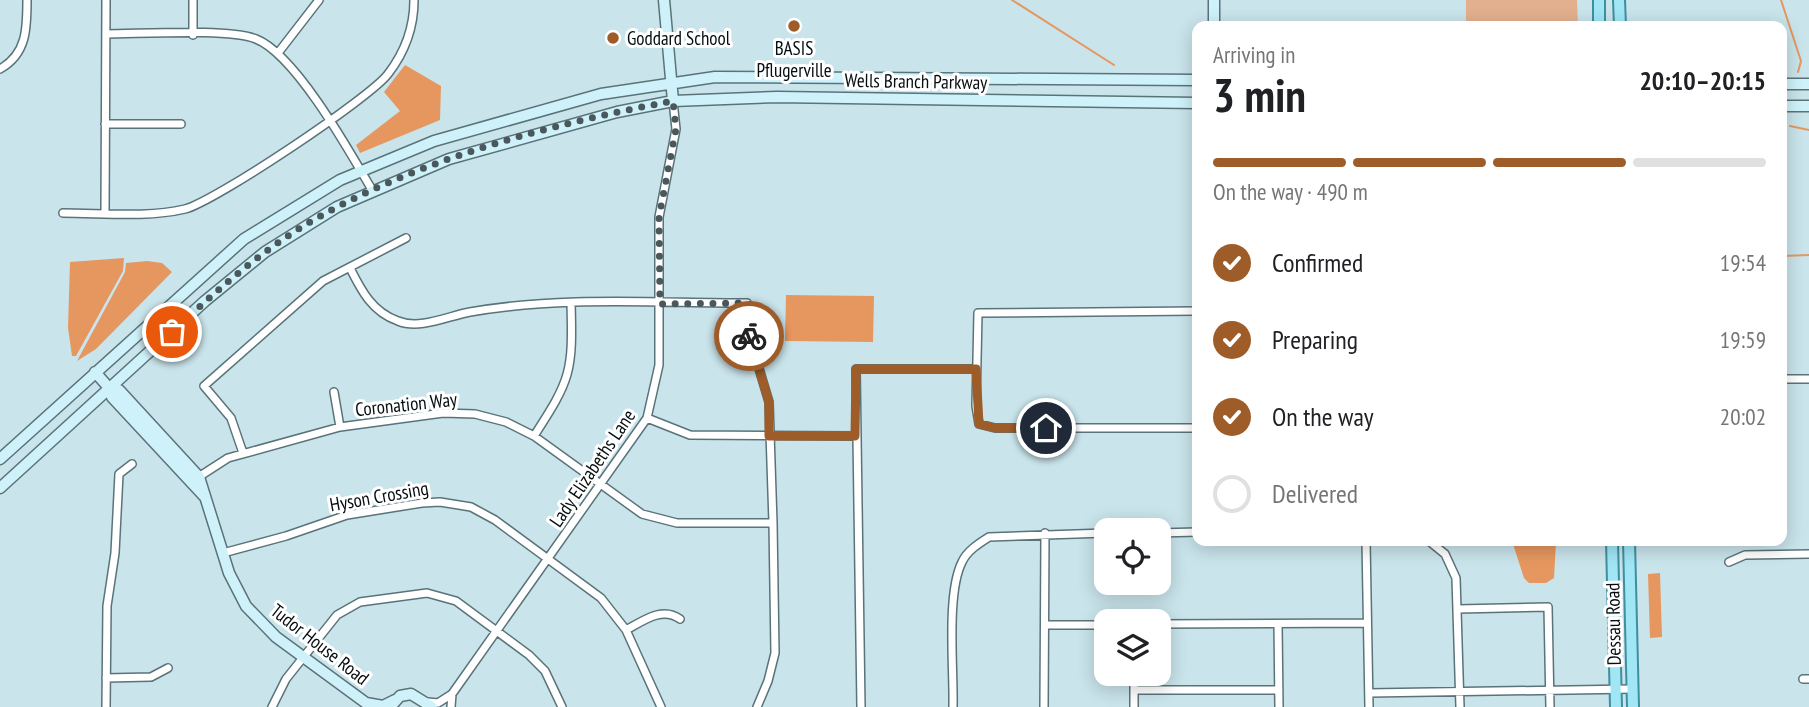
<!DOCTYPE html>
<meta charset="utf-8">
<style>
body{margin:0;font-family:"PT Sans Narrow",sans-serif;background:#f2f2f2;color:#202124;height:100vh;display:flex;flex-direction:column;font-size:26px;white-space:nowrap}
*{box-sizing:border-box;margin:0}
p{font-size:23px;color:#757577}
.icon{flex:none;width:38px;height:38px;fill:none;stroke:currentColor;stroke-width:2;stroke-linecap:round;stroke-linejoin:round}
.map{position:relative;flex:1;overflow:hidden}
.drawer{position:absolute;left:1192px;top:21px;width:595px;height:525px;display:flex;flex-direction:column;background:#fff;border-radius:14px;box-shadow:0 4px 18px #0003}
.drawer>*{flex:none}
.fabs{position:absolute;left:1094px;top:518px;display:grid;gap:14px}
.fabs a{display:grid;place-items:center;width:77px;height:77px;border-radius:14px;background:#fff;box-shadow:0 4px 18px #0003;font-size:35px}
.pin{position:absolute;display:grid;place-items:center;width:60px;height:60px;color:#fff;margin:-30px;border:4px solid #fff;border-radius:50%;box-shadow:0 2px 7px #0007}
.courier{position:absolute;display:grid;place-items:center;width:70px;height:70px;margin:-35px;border:5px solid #9e5c29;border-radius:50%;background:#fff;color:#222;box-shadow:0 2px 9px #0007}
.headline em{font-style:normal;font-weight:700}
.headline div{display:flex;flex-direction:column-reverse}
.headline{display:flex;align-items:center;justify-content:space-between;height:119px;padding:0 21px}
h1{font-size:46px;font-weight:700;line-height:52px}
.bar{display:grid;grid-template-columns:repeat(4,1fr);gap:10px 7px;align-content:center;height:84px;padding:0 21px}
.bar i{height:9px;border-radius:5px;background:#e0e0e0}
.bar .active{background:#9e5c29}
.bar p{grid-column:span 4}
ol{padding:0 21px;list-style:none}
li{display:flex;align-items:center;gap:21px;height:77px}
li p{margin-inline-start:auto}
li .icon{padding:7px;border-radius:50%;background:#9e5c29;color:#fff;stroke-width:4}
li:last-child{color:#757577}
li i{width:38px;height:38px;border:4px solid #e0e0e0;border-radius:50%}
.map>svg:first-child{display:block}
.green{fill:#e3b08e}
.water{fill:#e6975f}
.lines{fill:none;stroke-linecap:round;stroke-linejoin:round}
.stream{stroke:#e6975f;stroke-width:2}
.street-casing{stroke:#5a7379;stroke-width:10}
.secondary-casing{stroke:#5a7379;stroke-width:13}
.primary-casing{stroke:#408fa1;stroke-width:14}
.street{stroke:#fff;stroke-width:7}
.secondary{stroke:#cff2fa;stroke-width:10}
.primary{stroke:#a0e6f5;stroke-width:10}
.done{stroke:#4a585c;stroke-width:7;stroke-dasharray:0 12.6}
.route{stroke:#9e5c29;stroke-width:9}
.poi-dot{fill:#9e5c29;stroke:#fff;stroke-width:2.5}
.labels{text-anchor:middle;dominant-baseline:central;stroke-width:6;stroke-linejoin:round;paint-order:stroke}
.poi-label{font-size:19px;fill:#050d0f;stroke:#fff;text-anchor:start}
.street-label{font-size:19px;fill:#050d0f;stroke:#fff}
</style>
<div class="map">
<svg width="1809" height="707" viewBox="0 0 1809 707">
<rect width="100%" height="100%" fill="#c9e4eb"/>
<path class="green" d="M1466,0H1577L1578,26H1466Z"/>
<path class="water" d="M405,65L441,86L440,120L360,153L356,145L400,111L384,92Z
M124,258L123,271L76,356H72L68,328L70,262Z
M147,261L162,263L172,272L96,349L77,361L125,272L126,263Z
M786,295L874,296L873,342L785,341Z
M1512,541H1556L1554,578L1546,583H1529L1524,578Z
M1660,573L1662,637L1650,638L1648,574Z"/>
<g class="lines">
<path class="stream" d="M1012,0L1114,65
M1781,0L1801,61L1798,72
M1790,126L1809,130
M1782,256L1809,255"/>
<defs>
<path id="street" d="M106,34C140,34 229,28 256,39C295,54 350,152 372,190
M193,35V0
M278,53L319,0
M0,69C27,54 27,28 27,0
M105,124H181
M63,213C102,213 147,218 185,209C214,202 370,98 388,74C405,52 414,27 414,0
M105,213L106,0
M350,268C361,290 372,312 398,321C420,330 448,316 470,312C561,296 655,303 747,303L749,335L769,402L773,523L775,653L768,681L757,707
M1197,311L978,313L976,406L979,424L995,428H1197
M1782,379H1809
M334,392L340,427
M647,418L690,435L855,436
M534,436C571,379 573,372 571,303
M243,453L231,418L204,386L323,281L406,238
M197,478L228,458L340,427L443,413L475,414L506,422L534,436L642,514L677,523H773
M1158,533L1197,532
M1366,541L1369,707
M1429,541L1445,554L1456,578L1460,707
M223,553L286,536L347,515L422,503L440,502L471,507L495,520L601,598L626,630L661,707
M1729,562L1745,555L1809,554
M1458,609L1548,607L1550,707
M1158,624L1367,623
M1278,624L1279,707
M1045,625H1106
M626,630C643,621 662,606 680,619
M106,678L151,677L168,668
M1803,679H1809
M1134,690H1279
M1369,693L1632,689
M428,702L438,703L452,694L647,418L659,365V217L676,129L673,101
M106,707L107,606L115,553L119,474L132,464
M272,707L286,679L337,615L360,602L427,593L456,601L529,655L545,671L562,707
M451,707L452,694
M861,707L856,369H976
M953,707C954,669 946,594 962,562C967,551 978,544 989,537L1106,533
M1044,707L1045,533
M1134,707V674"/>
<path id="secondary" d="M664,0L673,101
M1214,26V0
M1782,84H1809
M1782,106H1809
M95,372L110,389L112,397L205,497
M110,389L119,390L199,477L229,573L246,606L276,637L366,703L383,706L395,700
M0,459L244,239L340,180L434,141L601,94L715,77L1197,80
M0,488L205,301L265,252L337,207L449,159L617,112L673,101L777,97L1197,103
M392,705L400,696L411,694L432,707"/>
<path id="primary" d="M1599,0V26
M1619,0L1620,26
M1612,541L1616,707
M1629,541L1633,707"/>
</defs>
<use href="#street" class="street-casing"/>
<use href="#secondary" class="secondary-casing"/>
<use href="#primary" class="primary-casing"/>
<use href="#street" class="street"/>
<use href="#secondary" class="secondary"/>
<use href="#primary" class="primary"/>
</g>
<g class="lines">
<path class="done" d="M172,332C214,293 256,255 305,225C414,160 550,124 673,101L676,129L659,217L660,304L747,303L749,336"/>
<path class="route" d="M749,336L769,402V436H855L856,369H976L979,424L995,428H1046"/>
</g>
<g class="poi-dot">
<circle cx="794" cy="26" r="7"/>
<circle cx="613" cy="38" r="7"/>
</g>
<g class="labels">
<g class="poi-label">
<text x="627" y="38">Goddard School</text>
<text x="794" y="48" text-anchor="middle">BASIS<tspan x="794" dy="22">Pflugerville</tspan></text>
</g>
<g class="street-label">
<text transform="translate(916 81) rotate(1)">Wells Branch Parkway</text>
<text transform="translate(406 404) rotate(-6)">Coronation Way</text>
<text transform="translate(592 468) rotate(-56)">Lady Elizabeths Lane</text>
<text transform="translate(379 496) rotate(-10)">Hyson Crossing</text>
<text transform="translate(1613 624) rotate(-91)">Dessau Road</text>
<text transform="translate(320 644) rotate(38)">Tudor House Road</text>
</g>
</g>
</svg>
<div class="fabs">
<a><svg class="icon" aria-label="locate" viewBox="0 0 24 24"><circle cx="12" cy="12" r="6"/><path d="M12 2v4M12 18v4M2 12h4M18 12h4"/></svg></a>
<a><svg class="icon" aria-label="layers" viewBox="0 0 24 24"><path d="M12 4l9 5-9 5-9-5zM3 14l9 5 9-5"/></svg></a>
</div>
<div class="pin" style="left:172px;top:332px;background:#ea580c"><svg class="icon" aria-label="bag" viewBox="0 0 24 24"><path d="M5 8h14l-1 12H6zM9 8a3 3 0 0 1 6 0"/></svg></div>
<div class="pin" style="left:1046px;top:428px;background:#1f2937"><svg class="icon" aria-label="home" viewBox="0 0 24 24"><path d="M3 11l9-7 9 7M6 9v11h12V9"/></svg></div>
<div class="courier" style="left:749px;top:336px"><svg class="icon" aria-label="bike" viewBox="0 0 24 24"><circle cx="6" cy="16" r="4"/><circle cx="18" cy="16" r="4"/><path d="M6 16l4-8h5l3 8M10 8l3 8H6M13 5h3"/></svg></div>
<section class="drawer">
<div class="headline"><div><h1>3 min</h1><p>Arriving in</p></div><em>20:10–20:15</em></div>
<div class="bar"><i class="active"></i><i class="active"></i><i class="active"></i><i></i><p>On the way · 490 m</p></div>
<ol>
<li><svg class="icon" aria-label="check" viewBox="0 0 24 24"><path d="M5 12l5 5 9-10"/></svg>Confirmed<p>19:54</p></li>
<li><svg class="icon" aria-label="check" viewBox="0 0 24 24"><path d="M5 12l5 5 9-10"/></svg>Preparing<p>19:59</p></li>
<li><svg class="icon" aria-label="check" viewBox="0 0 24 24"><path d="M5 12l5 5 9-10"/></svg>On the way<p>20:02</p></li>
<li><i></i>Delivered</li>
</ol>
</section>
</div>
